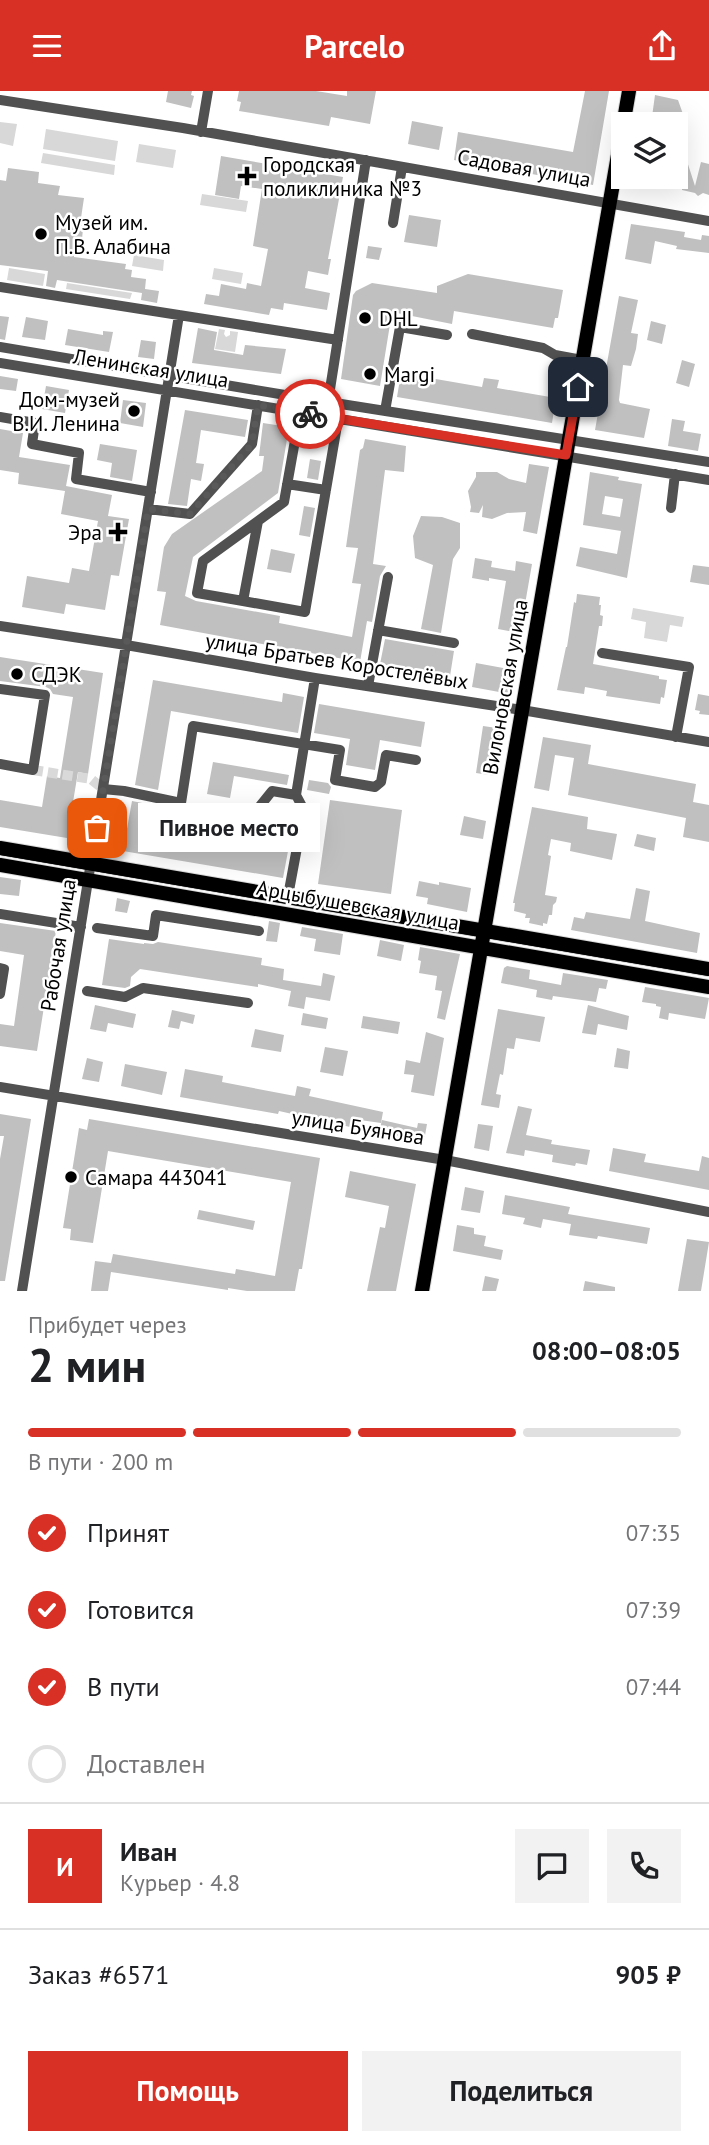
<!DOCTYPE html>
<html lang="ru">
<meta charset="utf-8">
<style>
body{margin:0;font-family:"PT Sans",sans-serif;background:#f2f2f2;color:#202124;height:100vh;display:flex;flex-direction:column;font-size:26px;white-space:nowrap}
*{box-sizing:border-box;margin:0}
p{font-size:23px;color:#757577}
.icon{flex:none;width:38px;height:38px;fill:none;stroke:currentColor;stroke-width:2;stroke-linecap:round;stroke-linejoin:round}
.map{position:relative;height:1200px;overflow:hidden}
.sheet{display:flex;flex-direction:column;background:#fff;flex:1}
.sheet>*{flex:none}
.tools{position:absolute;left:611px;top:21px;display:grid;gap:14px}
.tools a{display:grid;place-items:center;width:77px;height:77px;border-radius:0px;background:#fff;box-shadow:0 7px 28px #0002;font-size:35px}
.pin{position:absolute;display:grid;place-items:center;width:60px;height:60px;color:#fff;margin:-30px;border-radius:14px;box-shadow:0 4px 10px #0006}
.courier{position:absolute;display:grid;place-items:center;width:70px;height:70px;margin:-35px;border:5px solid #d93025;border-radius:50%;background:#fff;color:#222;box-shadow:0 2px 9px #0007}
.bubble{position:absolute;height:49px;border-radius:0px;background:#fff;box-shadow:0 7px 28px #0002;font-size:23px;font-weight:600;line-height:49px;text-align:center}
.head em{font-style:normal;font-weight:600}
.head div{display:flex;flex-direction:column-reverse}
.head{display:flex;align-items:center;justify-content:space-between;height:119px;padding:0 28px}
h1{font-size:46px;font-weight:600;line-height:52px}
.bar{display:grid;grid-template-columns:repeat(4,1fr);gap:10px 7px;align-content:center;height:84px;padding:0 28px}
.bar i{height:9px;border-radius:5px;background:#e0e0e0}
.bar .active{background:#d93025}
.bar p{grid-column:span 4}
.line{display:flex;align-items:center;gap:18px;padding:0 28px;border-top:2px solid #e0e0e0}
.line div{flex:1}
.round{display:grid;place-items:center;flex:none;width:74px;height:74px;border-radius:0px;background:#f2f2f2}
ol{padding:0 28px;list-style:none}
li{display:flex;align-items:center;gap:21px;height:77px}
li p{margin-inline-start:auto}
li .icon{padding:7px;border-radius:50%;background:#d93025;color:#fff;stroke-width:4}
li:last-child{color:#757577}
li i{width:38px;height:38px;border:4px solid #e0e0e0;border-radius:50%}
.action{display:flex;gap:14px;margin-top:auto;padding:14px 28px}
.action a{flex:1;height:80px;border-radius:0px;background:#d93025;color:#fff;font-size:28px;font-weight:600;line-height:80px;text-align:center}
.action a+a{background:#f2f2f2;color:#202124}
header{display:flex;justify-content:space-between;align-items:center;height:91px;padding:0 28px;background:#d93025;color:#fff;font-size:32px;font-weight:600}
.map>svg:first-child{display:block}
.green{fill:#d8d8d8}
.building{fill:#c0c0c0;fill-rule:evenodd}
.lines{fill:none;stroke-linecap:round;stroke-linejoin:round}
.minor-tunnel{stroke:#d9d9d9;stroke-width:10;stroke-dasharray:10 5;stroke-linecap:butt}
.major-casing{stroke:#dbdbdb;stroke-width:16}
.minor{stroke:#515151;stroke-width:10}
.major{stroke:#000;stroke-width:14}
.tram{stroke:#000;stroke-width:2}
.done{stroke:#595959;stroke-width:7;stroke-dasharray:0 12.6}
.route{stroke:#d93025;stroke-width:9}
.poi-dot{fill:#000;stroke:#fff;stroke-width:2.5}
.labels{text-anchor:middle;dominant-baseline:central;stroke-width:5;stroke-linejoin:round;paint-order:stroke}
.poi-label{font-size:21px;fill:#000;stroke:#fff;text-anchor:start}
.street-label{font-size:21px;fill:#000;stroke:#fff}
</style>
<header><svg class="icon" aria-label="menu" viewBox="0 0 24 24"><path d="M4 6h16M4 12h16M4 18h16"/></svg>Parcelo<svg class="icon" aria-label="share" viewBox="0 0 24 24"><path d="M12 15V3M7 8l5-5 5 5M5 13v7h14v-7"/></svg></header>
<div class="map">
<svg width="709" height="1200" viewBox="0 0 709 1200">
<rect width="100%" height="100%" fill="#fff"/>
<path class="green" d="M0,31L17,33L13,55L0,52Z
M46,38L118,50L115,70L43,58Z
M139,53L176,59L173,77L136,71Z
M43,62L115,74L114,84L41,72Z
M202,103L248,110L246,121L200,114Z
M134,164L164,169L163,180L132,175Z
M9,177L45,183L43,195L7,189Z
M214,177L243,182L241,193L212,188Z
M67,192L132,202L130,208L66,198Z
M219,238L225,239L224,243L226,246L230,244V240L238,241L235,261L215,258Z
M633,517L684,526L682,536L670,534L667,551L644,547L646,531L631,528Z"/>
<path class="building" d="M168,0H192L191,4L194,5L191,17L166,11Z
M239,0H316L347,5V0H376L370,33L331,26L329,35L239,20L241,11L237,10Z
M585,0H609L593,94L454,69L458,41L573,61Z
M655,4L678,9L683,23L682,33H651Z
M412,30L443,36L439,59L408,53Z
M676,54L685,64L695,95L701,71L709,73V104L703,102L698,105L695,102L682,99V94L669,97L660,96L645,86H676Z
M221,65L343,86L328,168H331L328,184L308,180L305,197L330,202L327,219L284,212L283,219L271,217L269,224L204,213L206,203L219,205L221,193L246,198L247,192L261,195L268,158L253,155L262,98L241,95L239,108L215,104Z
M8,77L39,81L38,92L60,95L58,104L84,107L81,127L84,128L82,148L76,147L74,166L126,173L125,178L132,179L131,186L146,188L145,198L159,200L157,212L141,209L142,202L57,189L55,197L46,195L48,180L0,174V89L6,90Z
M409,124L441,129L437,156L404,151Z
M631,133L685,141L684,146L701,149L702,144L709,145V162L676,158L677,155L655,150L651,173L625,168Z
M368,155L382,157L379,169L366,167Z
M468,183L563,199L558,227H555L553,237L454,220L452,233L392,221L380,295L341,288L353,204L356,200L372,192L437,202V195Z
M619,205L638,209L631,242L638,243L636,258L631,275L623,274L619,309L620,312L650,318L644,347L595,339Z
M0,225L9,226L5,249L0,248Z
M26,226L48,230L45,249L22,246Z
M651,230L666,234L662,253L647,249Z
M198,237L217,241L214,259L243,264L245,254L286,258L281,283L192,272Z
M68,238L103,244V240L113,241L109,261L65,254Z
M141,249L156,251L154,268L138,266Z
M682,269L695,273L689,296L676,292Z
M401,282L482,296L484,287L499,289L497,297L556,307L552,332L397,306Z
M0,285L18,288L16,300L0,298Z
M46,295L69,299L65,322L42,318Z
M123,309L146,312L143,336L120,332Z
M185,319L248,329L245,346L201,339L196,372L204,373L201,390L191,388L187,415L168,413Z
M672,328L685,330L683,340L701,343L698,360L668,355Z
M263,332L289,336L278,402L193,466L185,505L196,510L280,525L279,532L352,546L361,493L352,492L358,457L346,456L360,359L363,357L365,348L406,355L404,381L385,379L373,473L386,475L380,485L372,531L367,530L360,571L160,534L166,501L157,500L164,456L172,443L262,380L264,365H259Z
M0,338L23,342L19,366L70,374L66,395L112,404L108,425L129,428L119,485L111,484L105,519L66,513L64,523L22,516L27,485L69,492L72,477L89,480L98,430L61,423L65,400L18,393L19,382L0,379Z
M100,353L137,359L132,390L110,386L112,372L97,369Z
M310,368L321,370L318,389L307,387Z
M529,373L549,376L537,443L523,440L526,421L507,422L492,428L482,426L483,414L479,422L470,421L471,416L468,400L476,386V381H497L509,388L526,392Z
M590,381L619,386L618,389L642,393L627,487L576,475L580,456L617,463L621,440L583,434ZM605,405L623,408L620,426L602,423Z
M304,415L315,417L310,446L299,444Z
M421,425L442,426L460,432V457L453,468L441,542L421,538L433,474L415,467L413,445Z
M271,458L295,463L291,482L267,478Z
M475,467L492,470L491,476L515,480L516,470L532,473L520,542L498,538L506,490L489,487V490L472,487Z
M693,474L709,476V494L690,491Z
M577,503L600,506L599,514H601L600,524L603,525L602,535H599L593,573L659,585V588L667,589L664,607L661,606L660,613L606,605L607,600L585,596L584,603L557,599L566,556H567L574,511L576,512Z
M385,548L454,560L450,585L380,573Z
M0,566L103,582L88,683L78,681L67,747L0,736V709L42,716L47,685L60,687L73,606L53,603L50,598L46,596L0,590Z
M476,572L514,579L510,603L472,596Z
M153,589L282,611L283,602L304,606L298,642L171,620L158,699L135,694Z
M698,603L709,605V624L699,623L700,620L695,619Z
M319,613L425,631L421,656L380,649L375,679L346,674L350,648L314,642Z
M483,635L504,638L496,685L476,682Z
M543,646L591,654L588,673L696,693L693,711L709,714V751L683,746L686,727L568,704L574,667L555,664L549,700L534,697Z
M213,671L289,684L287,694L234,685L230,707L207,703Z
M309,689L328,692L331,696L329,703L307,699Z
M330,709L402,719L391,803L318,793Z
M132,710L168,717L164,739L261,756L266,723L294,728L283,787L123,760Z
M532,716L588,726L587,738L617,743L612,769L570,760L571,752L551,748L548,764L551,765L545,804L557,806L556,811L553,814L552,824H549L547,833L543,832V835L529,832L530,827H525L526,823L514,820L515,812H513Z
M464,725L486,730L483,748L460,744Z
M637,743L656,747L654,760L634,755Z
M0,786L21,789L19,805L0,803Z
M419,790L439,794V791L471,797L467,821L427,813L428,807L416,805Z
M636,797L650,800L645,830L700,842L697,862L571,839L574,826L584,828L586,821L630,828Z
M117,807L130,810L127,822L115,820Z
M269,830L280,832L277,851L266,850Z
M0,832L56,840L37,960L0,955V933L14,935L24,864L0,860Z
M302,836L343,843L340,864L314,860L316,848L300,845Z
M109,848L144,853V852L153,853L158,851L262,867L261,874L284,878L283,889L321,895L323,882L335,885L330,910L306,906L304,918L288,915L291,900L258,893V896L140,878L131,886L130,895L125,897L102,894Z
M380,849L404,854L401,870L377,865Z
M420,856L460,863L445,929L437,927L442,900L435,899L437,885L419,882L421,870L418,869Z
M507,875L530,879L529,888L561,894L563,882L608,889L606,898L599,897L596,911L553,905L552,909L536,906L537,899L501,892L504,877Z
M645,896L709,907L705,928L669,922L668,929L659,927L661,916L656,915V913L642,911Z
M95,914L136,923L133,937L108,932L106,941L90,938Z
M588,914L629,925L627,939L598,933L596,944L582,942Z
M498,918L545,926L540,951L516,947L514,958L507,957L503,984L500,983L496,1003L501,1004L499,1017L481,1014Z
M172,919L195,924L193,933L181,930L179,938L168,936Z
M303,922L328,927L326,938L301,934Z
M363,925L400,931L398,943L361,937Z
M255,938L284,944L281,961L251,956Z
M426,941L444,947L434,1005L411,1001L414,984L404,983L406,969L420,972Z
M325,956L348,960L343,985L320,981Z
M617,957L630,960L628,978L614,976Z
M87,967L103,971L99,991L82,988Z
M125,973L167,981L162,1004L121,995Z
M185,978L223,985L222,991L295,1005L297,995L311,998L309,1005L383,1021L381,1032L360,1029L359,1038L279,1020L278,1023L180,1006Z
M518,1015L532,1018L526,1044L552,1049L551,1053L590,1059L587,1074L576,1072L575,1075L552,1071L553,1064L525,1059L524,1065L506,1062Z
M0,1023L31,1028L5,1190H0V1068L4,1045H0Z
M89,1028L320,1067L302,1178H299L295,1200H247L228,1197V1199L111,1181L108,1200H91L95,1170L111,1172L113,1163L235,1183L236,1178L275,1185L291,1091L108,1060L93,1152L70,1149L71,1138L63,1137L79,1037L87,1039Z
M382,1029L417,1037L418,1032L427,1033L424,1050L379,1041Z
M478,1033L493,1035L489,1060L474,1057Z
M613,1057L646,1063L644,1071L699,1080L702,1065L709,1067V1099L609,1080Z
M350,1080L416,1093L396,1200H367L380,1136L385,1137L389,1115L345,1106Z
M465,1096L484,1100L480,1122L461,1119Z
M505,1104L570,1116L568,1123L650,1137L647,1153L598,1145L597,1148L569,1144L571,1133L543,1128L541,1137L523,1133L525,1127L502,1123Z
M199,1119L255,1130L253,1139L197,1128Z
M457,1134L474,1137V1143L486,1145L484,1155L503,1159L501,1169L453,1160Z
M687,1148L709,1151L701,1200H678Z
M485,1185L499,1188L496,1200H482Z
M585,1190L615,1196V1200H583Z"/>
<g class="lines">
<path class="minor-tunnel" d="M33,679L91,688L103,698"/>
<defs>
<path id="major" d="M0,757L709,878
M0,774L709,896
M422,1200L629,0"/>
</defs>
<use href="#major" class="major-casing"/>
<path class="minor" d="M0,9L183,37L709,130
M201,41L208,0
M393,132L402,76
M0,196L338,249
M472,243L543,257L555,264L582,269
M0,256L303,307L709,371
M0,272L709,389
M328,311L366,69
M301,316L284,411L258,430L243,510L305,521L339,323
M385,320L400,236L447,244
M0,326L35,332L32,353L79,362L76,388L151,401
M287,393L326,399
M671,417L675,383
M148,418L190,423L252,353L258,314
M243,510L197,502L203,470L258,430
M0,535L126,554L315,587L522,619L709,651
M378,539L454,552
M602,562L689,576L676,646
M368,595L388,486
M0,598L45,604L33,679L0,673
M103,698L124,700L181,712L193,635L340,659L335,689L375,696L381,691L386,664L416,669
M181,712L179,732L240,740L272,700L296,704
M288,805L304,719L296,704L315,587
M0,823L81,836
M97,837L153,845L156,824L259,840
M0,877L4,878L0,903
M87,900L125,906L143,897L248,912
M0,996L445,1069L709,1121
M22,1200L179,224"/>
<use href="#major" class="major"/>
<path class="tram" d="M0,763L709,884"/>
</g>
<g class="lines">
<path class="done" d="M97,737L148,418L190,423L252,353L258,314L310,323"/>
<path class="route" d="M310,323L566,364L578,296"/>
</g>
<g class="poi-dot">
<path d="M243.5 74.5h7v7h7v7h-7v7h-7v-7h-7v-7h7z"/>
<circle cx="41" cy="143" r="7"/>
<circle cx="365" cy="227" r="7"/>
<circle cx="370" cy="283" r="7"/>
<circle cx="134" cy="320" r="7"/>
<path d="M114.5 430.5h7v7h7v7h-7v7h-7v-7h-7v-7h7z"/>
<circle cx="17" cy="583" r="7"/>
<circle cx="71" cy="1086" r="7"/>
</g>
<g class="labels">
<g class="poi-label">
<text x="263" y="73">Городская<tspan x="263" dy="24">поликлиника №3</tspan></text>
<text x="55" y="131">Музей им.<tspan x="55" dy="24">П.В. Алабина</tspan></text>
<text x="379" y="227">DHL</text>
<text x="384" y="283">Margi</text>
<text x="120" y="308" text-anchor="end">Дом-музей<tspan x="120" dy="24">В.И. Ленина</tspan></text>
<text x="102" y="441" text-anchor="end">Эра</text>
<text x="31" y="583">СДЭК</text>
<text x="85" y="1086">Самара 443041</text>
</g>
<g class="street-label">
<text transform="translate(524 77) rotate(10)">Садовая улица</text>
<text transform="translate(151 277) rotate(9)">Ленинская улица</text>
<text transform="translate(337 570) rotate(9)">улица Братьев Коростелёвых</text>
<text transform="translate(505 596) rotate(-80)">Вилоновская улица</text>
<text transform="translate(358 814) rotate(10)">Арцыбушевская улица</text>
<text transform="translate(58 854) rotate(-81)">Рабочая улица</text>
<text transform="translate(358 1036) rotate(9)">улица Буянова</text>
</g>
</g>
</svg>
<div class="tools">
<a><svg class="icon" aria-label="layers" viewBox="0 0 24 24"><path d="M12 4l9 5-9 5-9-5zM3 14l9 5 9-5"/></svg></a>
</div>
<div class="pin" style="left:97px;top:737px;background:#ea580c"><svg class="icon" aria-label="bag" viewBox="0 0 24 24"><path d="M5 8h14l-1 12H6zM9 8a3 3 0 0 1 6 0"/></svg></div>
<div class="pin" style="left:578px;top:296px;background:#1f2937"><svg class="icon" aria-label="home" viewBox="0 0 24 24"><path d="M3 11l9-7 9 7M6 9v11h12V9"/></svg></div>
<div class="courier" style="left:310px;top:323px"><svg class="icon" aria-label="bike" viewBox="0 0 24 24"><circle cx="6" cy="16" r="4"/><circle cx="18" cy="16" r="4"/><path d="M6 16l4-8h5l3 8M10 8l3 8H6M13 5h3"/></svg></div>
<div class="bubble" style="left:138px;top:712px;width:182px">Пивное место</div>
</div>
<section class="sheet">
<div class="head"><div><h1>2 мин</h1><p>Прибудет через</p></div><em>08:00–08:05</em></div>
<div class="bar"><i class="active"></i><i class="active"></i><i class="active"></i><i></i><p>В пути · 200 m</p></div>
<ol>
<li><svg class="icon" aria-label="check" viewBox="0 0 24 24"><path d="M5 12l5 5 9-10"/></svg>Принят<p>07:35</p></li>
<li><svg class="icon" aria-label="check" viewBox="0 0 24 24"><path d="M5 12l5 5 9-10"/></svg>Готовится<p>07:39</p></li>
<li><svg class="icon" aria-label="check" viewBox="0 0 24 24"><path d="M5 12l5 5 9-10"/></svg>В пути<p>07:44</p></li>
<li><i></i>Доставлен</li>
</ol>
<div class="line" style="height:126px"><b class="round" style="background:#d93025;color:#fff">И</b><div><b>Иван</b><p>Курьер · 4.8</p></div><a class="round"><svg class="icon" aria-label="chat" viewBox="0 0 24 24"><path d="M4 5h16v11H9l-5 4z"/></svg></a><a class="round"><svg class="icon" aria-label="phone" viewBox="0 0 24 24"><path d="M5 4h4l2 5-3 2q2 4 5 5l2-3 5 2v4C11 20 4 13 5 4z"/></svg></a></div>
<div class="line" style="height:91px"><div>Заказ #6571</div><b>905 ₽</b></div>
<div class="action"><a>Помощь</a><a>Поделиться</a></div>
</section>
